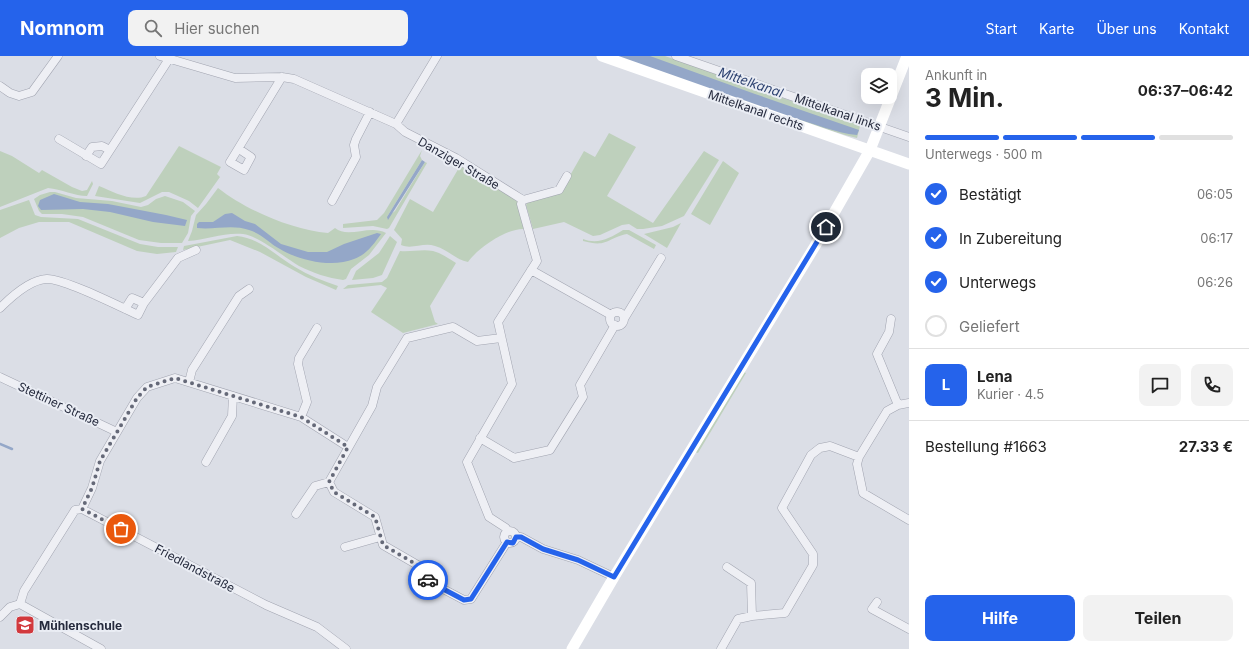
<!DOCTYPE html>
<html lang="de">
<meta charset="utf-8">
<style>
body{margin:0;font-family:Inter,sans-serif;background:#f2f2f2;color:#222;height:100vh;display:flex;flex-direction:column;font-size:15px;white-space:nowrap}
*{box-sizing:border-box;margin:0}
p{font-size:13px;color:#767676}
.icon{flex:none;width:22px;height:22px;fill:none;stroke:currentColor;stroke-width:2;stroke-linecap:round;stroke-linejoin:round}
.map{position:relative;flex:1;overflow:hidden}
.sheet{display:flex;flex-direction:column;background:#fff;width:340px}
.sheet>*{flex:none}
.buttons{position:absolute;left:861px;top:12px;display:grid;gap:8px}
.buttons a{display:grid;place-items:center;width:36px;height:36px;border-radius:8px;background:#fff;box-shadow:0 4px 16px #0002;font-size:20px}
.pin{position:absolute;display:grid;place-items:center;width:34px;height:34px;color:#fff;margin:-17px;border:2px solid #fff;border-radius:50%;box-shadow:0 1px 4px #0007}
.courier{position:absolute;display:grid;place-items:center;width:40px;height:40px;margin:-20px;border:3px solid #2563eb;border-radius:50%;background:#fff;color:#222;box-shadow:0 1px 5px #0007}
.headline em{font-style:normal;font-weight:700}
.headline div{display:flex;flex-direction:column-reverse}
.headline{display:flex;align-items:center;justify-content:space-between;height:68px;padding:0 16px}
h1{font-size:26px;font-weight:700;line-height:30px}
.bar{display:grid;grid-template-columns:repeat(4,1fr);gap:6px 4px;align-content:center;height:48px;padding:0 16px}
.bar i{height:5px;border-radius:3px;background:#e0e0e0}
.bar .current{background:#2563eb}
.bar p{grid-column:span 4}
.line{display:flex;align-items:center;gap:10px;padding:0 16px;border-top:1px solid #e0e0e0}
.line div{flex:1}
.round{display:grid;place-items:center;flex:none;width:42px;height:42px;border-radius:8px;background:#f2f2f2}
ol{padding:0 16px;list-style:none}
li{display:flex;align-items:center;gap:12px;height:44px}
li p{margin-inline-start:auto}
li .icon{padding:4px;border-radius:50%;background:#2563eb;color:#fff;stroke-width:4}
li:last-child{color:#767676}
li i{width:22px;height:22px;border:2px solid #e0e0e0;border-radius:50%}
.button{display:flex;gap:8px;margin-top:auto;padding:8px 16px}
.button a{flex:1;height:46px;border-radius:8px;background:#2563eb;color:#fff;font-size:16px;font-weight:700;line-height:46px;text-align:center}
.button a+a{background:#f2f2f2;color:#222}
header{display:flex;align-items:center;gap:24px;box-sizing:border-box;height:56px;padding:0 20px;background:#2563eb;color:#fff}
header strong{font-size:19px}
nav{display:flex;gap:22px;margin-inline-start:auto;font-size:14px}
.search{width:280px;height:36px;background:#f2f2f2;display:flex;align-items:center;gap:10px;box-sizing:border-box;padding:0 14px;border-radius:8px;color:#767676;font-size:15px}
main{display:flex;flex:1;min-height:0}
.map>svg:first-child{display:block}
.green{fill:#bed0bc}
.water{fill:#94a7c8}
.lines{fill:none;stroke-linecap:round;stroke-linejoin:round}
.stream{stroke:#94a7c8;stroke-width:2.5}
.street-casing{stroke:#a1a4b0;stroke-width:9}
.street{stroke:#eeeff4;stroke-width:8}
.secondary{stroke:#fff;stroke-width:11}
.done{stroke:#656978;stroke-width:4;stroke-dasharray:0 7.2}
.route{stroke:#2563eb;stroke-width:5}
.labels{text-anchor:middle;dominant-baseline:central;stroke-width:4;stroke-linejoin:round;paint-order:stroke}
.street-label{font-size:12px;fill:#252a3d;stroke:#eaedf4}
.poi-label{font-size:12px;font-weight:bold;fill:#252a3d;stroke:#eaedf4;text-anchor:start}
.water-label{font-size:13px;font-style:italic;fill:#2e4371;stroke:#eaedf4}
</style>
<header>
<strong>Nomnom</strong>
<div class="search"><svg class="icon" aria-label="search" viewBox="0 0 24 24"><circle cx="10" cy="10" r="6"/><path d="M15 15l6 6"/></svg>Hier suchen</div>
<nav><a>Start</a><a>Karte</a><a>Über uns</a><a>Kontakt</a></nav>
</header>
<main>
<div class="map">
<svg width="909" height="593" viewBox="0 0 909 593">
<rect width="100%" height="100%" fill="#dbdee6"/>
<path class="green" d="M612,0H665L853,67L860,70L857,82L845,79L800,65Z
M609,77L636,91L607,140L653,167L704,95L719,104L684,160L662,170L643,173H637L629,168L622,169L600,179L593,180L564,166L533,173L526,149L528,146L560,137L584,95L595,101Z
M179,90L221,111L217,118L220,121L198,152L189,145L169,136H162L140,147L95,140L99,130C113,136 132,146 146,140Z
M422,94L420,100L422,104L387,161L395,155L425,106L427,107L389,172L387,173L373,170L343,172V168L377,164L384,157Z
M0,95L12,100L39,117L42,114L72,131L82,135L87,134L92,125L93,128L87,140C75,140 61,133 48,132L0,151Z
M723,105L739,117L710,169L691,158Z
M460,110L516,142L524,173C507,172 478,192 468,206C456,204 447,193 435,190C423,186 412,194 401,189L402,183L394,174L410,143L433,156Z
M218,132C246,154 292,174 328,177L335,172C348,183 370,168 386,177L369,199L351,213L346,223L343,224C328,222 313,217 299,210C284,201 259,180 243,178C225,176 206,184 188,185L192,175L196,159L206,148Z
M50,136H55L76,142L112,145L141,151L148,149L156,143L165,140L183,146L195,155L191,160L188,177L182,187H161L139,184L83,161L62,158H42L39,155L34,143L40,139Z
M29,144L35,159L41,161L78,163L140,188L158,191H178L176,196L157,198L137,195L69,166H39L19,172L0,182V154Z
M681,167L667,192L644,178L673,171Z
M623,174H629L656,189L654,193L627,178C607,182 608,192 583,185V183C598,189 610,182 623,174Z
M237,180C260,182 276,200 295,211C308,219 323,225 338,230L336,234L306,221L260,196L230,184L183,194L184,190Z
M390,180L397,186L382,219L373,222L352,224L356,215L379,197Z
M400,195C411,196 422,193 433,195C441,197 448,202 456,207L430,250L435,266L438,268L403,277L371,256L387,232L381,229L343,233L348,229L382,226L387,222Z
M744,316L746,317L698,397L695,396Z"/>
<path class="water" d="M616,0H650L755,38L859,74L857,79C835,77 814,67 792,62Z
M422,104L425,106L388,164L387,161Z
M54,138L80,146L108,148L166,159L187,164L185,170L153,166L110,156L83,153L41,154L38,150L40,144Z
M232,157L245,165L255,168L281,188L308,196H327L344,188L377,177L381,178C374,188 366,199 354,203C333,212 300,205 280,193C269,187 262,178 249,174C232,168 215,174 197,172V168L199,166H213L225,158Z"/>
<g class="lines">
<path class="stream" d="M0,388L12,393"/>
<defs>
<path id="street" d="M160,0L235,22L282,21L294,23L396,68L405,76L456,102L523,144
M676,0L909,81
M0,30L10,37L19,40L32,36L58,0
M396,68L437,0
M59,83L101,108L169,3
M239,93L251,101L244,114L230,106L282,21
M86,100L92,91L102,90L110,94
M332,145L356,101L354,89L356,83L370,56
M531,214L611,259
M144,247L178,202L196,194
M0,252C11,241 30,224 46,223C61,221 121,251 138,259L144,247L132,242L125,253
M610 263a7 7 0 1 1 14 0a7 7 0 1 1-14 0Z
M624,263L661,202
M891,263L889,276L877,298L898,349
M501,282L477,285L453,271L407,282L377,331L372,350L329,426L334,436L375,461L383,489L421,511L430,526L464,544L471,543L507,486
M0,321L117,376
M189,326L192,314L239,240L249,233
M909,347L898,349L887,355L859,401L857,408L863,437L909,464
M301,361L307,346L298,308L299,302L317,272
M480,382L514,402L550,394L583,341L580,329L615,269
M206,406L232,360L233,340
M82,453L92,432L100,405L137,342L147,331L175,322L301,361L348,391
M296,458L315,430L329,426
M504 481a6 6 0 1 1 12 0a6 6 0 1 1-12 0Z
M507,475L506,472L489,461L467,406L512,328L498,266L537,205L521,148L523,144L559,134L567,120
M516,481H521L543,493L578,504L614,521
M345,491L380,481
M727,511L751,527L752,560
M877,546L872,553L909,573
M20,548L101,593
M0,561L10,551L20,548L24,535L75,454L82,453L266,549L317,571L346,593
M721,593L738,563L752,560L785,557L813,509V498L782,452L811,399L820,392L830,390L859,401"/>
</defs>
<use href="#street" class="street-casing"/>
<use href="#street" class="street"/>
<path class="secondary" d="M602,0L909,108
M572,593L614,521L815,190L870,94L907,0"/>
</g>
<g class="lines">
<path class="done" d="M121,473L82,453L92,432L100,405L137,342L147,331L175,322L301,361L348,391L329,426L334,436L375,461L383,489L421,511L428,524"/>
<path class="route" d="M428,524L430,526L464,544L471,543L507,486L513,487L516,481H521L543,493L578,504L614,521L826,171"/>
</g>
<defs>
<symbol id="school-square" viewBox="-11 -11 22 22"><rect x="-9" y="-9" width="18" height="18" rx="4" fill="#d2393d" stroke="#eaedf4"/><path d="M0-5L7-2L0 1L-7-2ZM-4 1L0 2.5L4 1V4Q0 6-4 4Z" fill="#fff"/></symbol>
</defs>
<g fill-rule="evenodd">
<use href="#school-square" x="14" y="558" width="22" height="22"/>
</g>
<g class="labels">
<g class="street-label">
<text transform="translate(756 54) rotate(19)">Mittelkanal rechts</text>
<text transform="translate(838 56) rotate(19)">Mittelkanal links</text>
<text transform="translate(459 107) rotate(30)">Danziger Straße</text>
<text transform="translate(59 348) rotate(25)">Stettiner Straße</text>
<text transform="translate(195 512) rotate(28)">Friedlandstraße</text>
</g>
<g class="poi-label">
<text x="39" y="569">Mühlenschule</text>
</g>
<g class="water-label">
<text transform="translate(751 26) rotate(19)">Mittelkanal</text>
</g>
</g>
</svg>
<div class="buttons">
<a><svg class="icon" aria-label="layers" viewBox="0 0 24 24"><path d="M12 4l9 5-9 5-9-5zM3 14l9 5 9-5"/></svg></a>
</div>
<div class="pin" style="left:121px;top:473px;background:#ea580c"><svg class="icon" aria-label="bag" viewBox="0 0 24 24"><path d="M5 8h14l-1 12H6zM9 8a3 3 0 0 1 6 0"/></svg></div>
<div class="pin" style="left:826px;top:171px;background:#1f2937"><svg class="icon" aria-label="home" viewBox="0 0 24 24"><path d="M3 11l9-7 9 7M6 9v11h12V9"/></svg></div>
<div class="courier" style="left:428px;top:524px"><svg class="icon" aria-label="car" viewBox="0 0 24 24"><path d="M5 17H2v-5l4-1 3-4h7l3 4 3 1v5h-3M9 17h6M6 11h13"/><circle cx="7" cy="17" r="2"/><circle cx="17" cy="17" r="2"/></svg></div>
</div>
<section class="sheet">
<div class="headline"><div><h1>3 Min.</h1><p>Ankunft in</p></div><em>06:37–06:42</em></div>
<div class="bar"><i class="current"></i><i class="current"></i><i class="current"></i><i></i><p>Unterwegs · 500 m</p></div>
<ol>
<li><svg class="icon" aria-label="check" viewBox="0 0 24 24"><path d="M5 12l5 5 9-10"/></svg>Bestätigt<p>06:05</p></li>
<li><svg class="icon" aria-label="check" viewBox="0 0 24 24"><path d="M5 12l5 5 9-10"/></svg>In Zubereitung<p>06:17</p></li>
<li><svg class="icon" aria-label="check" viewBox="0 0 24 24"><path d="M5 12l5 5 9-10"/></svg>Unterwegs<p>06:26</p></li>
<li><i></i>Geliefert</li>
</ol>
<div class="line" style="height:72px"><b class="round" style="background:#2563eb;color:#fff">L</b><div><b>Lena</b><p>Kurier · 4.5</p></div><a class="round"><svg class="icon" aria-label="chat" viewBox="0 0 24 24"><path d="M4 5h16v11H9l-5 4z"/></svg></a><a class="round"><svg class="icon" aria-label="phone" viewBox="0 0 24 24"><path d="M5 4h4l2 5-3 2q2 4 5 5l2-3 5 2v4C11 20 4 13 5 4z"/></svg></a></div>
<div class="line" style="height:52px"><div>Bestellung #1663</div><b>27.33 €</b></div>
<div class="button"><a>Hilfe</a><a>Teilen</a></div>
</section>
</main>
